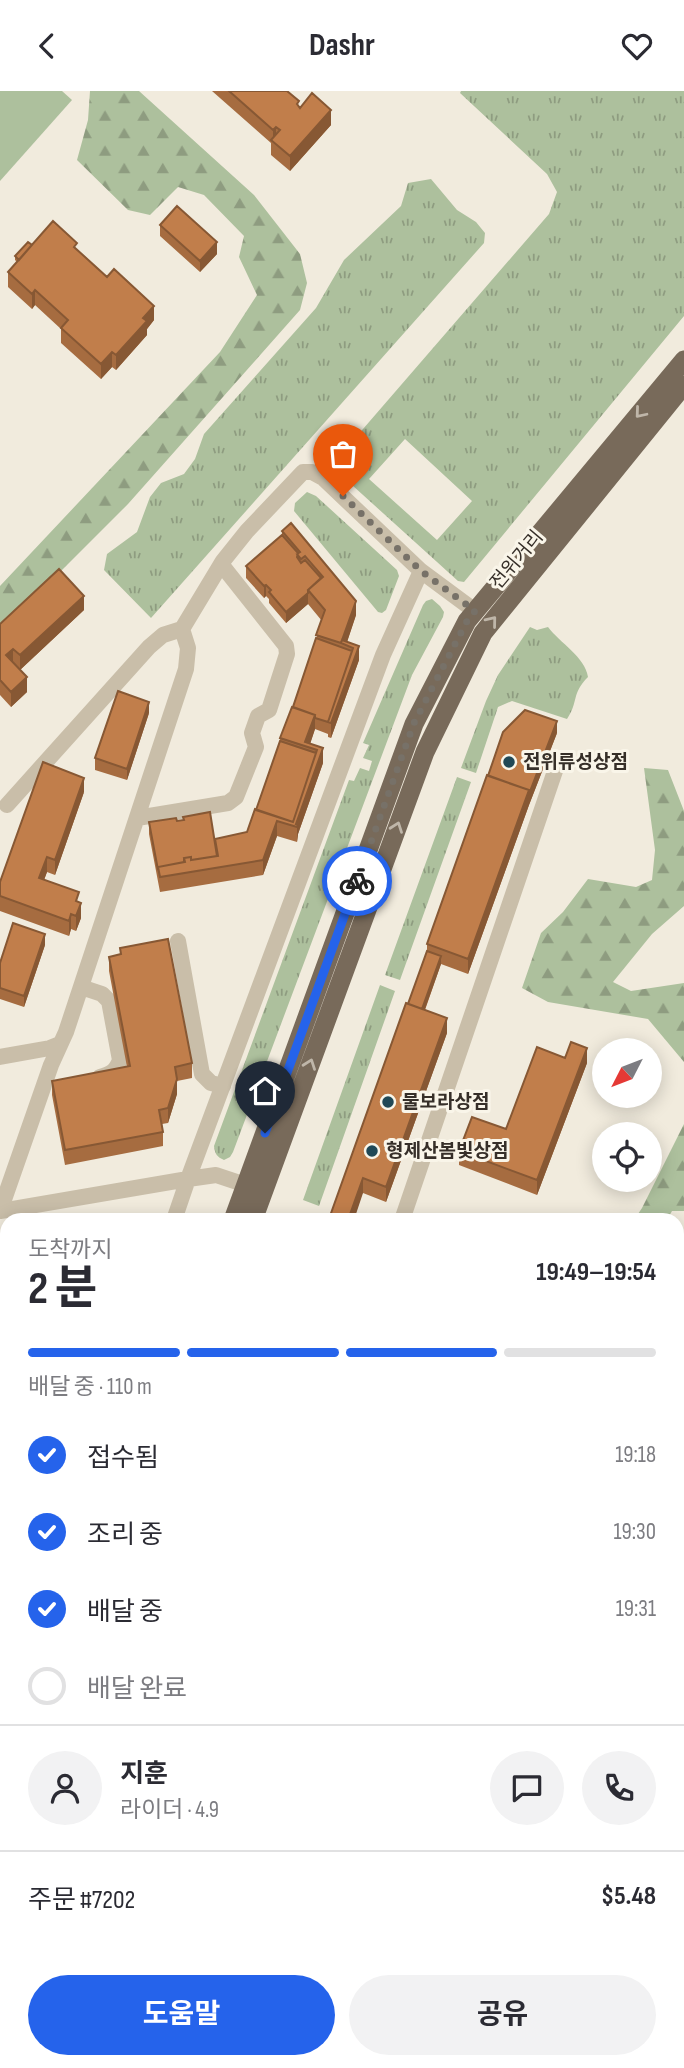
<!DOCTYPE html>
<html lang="ko">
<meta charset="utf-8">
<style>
body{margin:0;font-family:"Sofia Sans Condensed","Noto Sans KR",sans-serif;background:#f2f2f3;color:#2b2b33;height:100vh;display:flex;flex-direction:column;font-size:26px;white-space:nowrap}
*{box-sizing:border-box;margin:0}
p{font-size:23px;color:#7c7c81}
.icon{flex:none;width:38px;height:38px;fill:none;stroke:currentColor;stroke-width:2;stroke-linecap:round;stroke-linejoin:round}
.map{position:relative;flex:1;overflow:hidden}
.drawer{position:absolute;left:0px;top:1122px;width:684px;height:856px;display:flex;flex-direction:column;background:#fff;border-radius:21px 21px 0 0;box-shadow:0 4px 18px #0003}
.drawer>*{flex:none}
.needle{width:46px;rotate:228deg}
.buttons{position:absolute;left:592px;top:947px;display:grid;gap:14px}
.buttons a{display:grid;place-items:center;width:70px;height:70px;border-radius:50%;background:#fff;box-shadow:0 4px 18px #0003;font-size:35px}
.pin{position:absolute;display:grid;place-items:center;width:60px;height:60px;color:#fff;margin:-72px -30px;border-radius:50% 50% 50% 0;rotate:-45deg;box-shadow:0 0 7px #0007}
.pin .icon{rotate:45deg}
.courier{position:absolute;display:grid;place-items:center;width:70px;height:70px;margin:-35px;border:5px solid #2563eb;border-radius:50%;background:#fff;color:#222;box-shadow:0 2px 9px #0007}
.headline em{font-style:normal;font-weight:700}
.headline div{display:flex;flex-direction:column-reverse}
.headline{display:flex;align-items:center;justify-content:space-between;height:119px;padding:0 28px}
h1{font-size:46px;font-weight:700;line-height:52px}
.bar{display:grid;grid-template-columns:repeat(4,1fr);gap:10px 7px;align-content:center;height:84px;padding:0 28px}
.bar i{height:9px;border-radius:5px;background:#e1e1e2}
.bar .selected{background:#2563eb}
.bar p{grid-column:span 4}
.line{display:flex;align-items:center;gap:18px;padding:0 28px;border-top:2px solid #e1e1e2}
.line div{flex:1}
.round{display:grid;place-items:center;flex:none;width:74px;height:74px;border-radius:37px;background:#f2f2f3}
ol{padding:0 28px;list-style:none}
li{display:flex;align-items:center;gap:21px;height:77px}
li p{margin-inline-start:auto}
li .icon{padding:7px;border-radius:50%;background:#2563eb;color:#fff;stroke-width:4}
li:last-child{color:#7c7c81}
li i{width:38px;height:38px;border:4px solid #e1e1e2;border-radius:50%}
.action{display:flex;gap:14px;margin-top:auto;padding:14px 28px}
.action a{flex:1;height:80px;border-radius:42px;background:#2563eb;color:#fff;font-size:28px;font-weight:700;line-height:80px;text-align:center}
.action a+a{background:#f2f2f3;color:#2b2b33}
header{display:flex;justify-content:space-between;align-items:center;height:91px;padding:0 28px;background:#fff;font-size:32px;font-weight:700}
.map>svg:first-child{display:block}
.grass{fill:url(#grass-tufts);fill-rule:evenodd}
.forest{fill:url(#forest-firs)}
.garden{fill:#adc09d}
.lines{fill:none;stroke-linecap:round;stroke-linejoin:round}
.minor{stroke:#c9bea9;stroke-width:16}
.tertiary{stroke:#c9bea9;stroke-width:19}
.primary{stroke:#786a5a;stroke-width:19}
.wall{fill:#a66c40}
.shaded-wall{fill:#875834}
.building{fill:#c17e4b;stroke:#875834;stroke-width:2}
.oneway{stroke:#bfb6a9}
.done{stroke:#777168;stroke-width:7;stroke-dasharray:0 12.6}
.route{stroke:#2563eb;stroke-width:9}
.poi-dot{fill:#204856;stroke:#f9f5e9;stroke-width:2.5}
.labels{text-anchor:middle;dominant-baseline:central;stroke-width:6;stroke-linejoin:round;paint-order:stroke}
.street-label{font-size:19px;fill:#362f29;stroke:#f9f5e9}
.poi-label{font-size:19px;font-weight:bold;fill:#362f29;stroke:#f9f5e9;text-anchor:start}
</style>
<header><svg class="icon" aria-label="back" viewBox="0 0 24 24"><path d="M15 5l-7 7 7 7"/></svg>Dashr<svg class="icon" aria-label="heart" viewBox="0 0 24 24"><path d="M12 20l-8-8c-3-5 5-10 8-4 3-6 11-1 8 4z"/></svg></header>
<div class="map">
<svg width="684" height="1977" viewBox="0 0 684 1977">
<defs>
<pattern id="grass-tufts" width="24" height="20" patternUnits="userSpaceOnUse" patternTransform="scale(1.75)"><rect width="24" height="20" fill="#adc09d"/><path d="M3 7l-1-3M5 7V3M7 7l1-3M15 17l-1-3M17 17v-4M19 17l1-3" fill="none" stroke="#8e9c80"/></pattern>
<pattern id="forest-firs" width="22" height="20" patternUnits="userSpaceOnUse" patternTransform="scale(1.75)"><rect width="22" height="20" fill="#adc09d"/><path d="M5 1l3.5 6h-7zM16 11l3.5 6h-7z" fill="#8e9c80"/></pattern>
</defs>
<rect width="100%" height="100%" fill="#f1ebdd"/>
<path class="grass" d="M461,0H684V225L464,491L458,490L331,375L549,123L557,101L547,83L460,2ZM405,348L472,410L437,449L369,388Z
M431,88L457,119L476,131L485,142L484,152L151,527L104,479L107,463L137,441L150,406L161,392L184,383L195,368L204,343L316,217L344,169L401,115L408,92Z
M307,401L316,405L397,479L399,485L386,519L382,522L378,521L294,420L295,412Z
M432,508L440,515L444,521L443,526L412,584L233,1061L230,1066L224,1069C217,1066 215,1063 214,1055L349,689L354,690L360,677L369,680L372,670L363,667L369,654L363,652L423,514L426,510Z
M530,536L537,539L548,536C560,552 585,566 588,586C571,603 579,610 567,628L512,610L498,616L476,682L461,677L486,610L498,584Z
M457,686L471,691L400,889L385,884Z
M380,894L395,900L319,1115L303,1109Z
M7,1919V1970L19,1971V1977H0V1938Z"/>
<path class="forest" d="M90,0H139L254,104L300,163L307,192L300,219L128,413L52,489L0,536V495L220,261L257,204L239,166L244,145L204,104L178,96L150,124L128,119L77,69L88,29Z
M644,677L668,679L684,720V815L652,843L613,891L631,900L684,892V971L648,928L548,911L522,897L541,842L563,821L588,788L636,796L652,789L655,759Z
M684,1033V1120H672L667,1129H634L642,1117Z
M684,1710V1888L677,1882V1722Z"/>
<path class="garden" d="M0,0H62L72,9L0,90Z"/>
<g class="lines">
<path class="minor" d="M7,714L149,556L163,544L182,538L223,470L247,440L303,381H312L323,387L421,480L475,520
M137,727L228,712L236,706L256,656L252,642L258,625L269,619L287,563L286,555L221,473
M178,850L202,983L211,992L223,995
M81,896L102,903L109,910L120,969C116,980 111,983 100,986
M0,966L50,957L60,953
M246,1094L216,1084L188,1088L383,564L421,480
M0,1120L51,974L66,941L186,578L188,557L182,538
M0,1120L188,1088L174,1129
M402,1129L555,680
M2,1383L7,1382
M0,1562L7,1568
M0,1605L7,1586
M238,1970L245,1977
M293,1977L299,1970"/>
<path class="tertiary" d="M408,1970L414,1977"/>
<path class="primary" d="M233,1129L414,633L467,530L684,269
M253,1129L425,661L483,542L684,294
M0,1769L7,1750
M0,1843L7,1824
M26,1970V1977"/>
</g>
<path class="wall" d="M212,0H287L300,17L331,34L290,80L271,64V52Z
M160,134L217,163L200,181L160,145Z
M32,154L77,158L154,229L147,238V244L116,279L112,276L101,288L61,252V238L35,214L32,218L8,196V181L17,171L15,169V165Z
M282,440L356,524L347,551L359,555V569L331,647L328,646V643L315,638L310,653L323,657V672L298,743L297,751L277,745L263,784L160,801L149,743V731L177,730L215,751L247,741L256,719L280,650V647L293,616L322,530L308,513L286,532L269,512V508L266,505L264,507L246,487V475L282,444Z
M84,519L20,579L27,601L11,616L0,604V533Z
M149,622L127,689L95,679V667Z
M557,642L529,714L468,883L441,873L425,919L447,942L386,1111L363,1102L330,1125L408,913L427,860V853L488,685Z
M84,701L55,784L47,781L44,789L79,812L81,827L76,840L71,838L69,845L0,820V791Z
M45,854L24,916L0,908V872Z
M120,857L192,972V987L177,990V1003L168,1032L162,1033L163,1041V1055L65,1074L52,1004V990L127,976L109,880V866L120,864Z
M565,967L587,972L537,1104L459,1074V1060L506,1038Z
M7,1150V1181L4,1165V1151Z
M448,1970H476L468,1977H453Z
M615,1970H675L676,1977H625Z"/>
<path class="shaded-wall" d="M331,19V34L290,80V65Z
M276,36V51H273V39Z
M217,151V163L200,181V170Z
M35,199V214L32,218V203Z
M154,215V229L147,238V244L116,279V264L143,227Z
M112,261V276L101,288V273Z
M266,494V505L264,507V495Z
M308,502V513L286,532V521Z
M84,505V519L20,579V564Z
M356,510V524L346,554L341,552V567V552Z
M359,555V569L331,647V632Z
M13,558V573L6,564Z
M27,586V601L11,616V601Z
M149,611V622L127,689V678Z
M315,624V638L309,656L305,651Z
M557,630V642L529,714L468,883V868L529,699Z
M323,657V672L298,743L297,751V736L293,735Z
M84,687V701L55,784V769Z
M277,730V745L263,784V769Z
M47,766V781L39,802V787Z
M81,812V827L76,840V825Z
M71,823V838L69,845V830Z
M45,843V854L24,916V905Z
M441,865V873L420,932V924Z
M447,927V942L386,1111V1096Z
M587,957V972L537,1104V1089Z
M177,988V1003L168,1032V1017Z
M363,1087V1102L354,1129H348Z
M7,1331V1346L0,1347V1333Z
M684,1356V1368L677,1372V1361Z
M684,1572V1583L677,1595V1584Z
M684,1669V1673L677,1686V1682Z
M462,1970H476L468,1977H459V1973Z"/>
<path class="building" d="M229,0H287L299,10L297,13L300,17L312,2L331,19L290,65L271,49L280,39L276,36L273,39Z
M177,115L217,151L200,170L160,134Z
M53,130L77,152L74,156L107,186L114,178L154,215L143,227L147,230L116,264L112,261L101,273L61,237L68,229L35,199L32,203L8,181Z
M28,151L32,154L19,169L15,165Z
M291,432L356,510L341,552L316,544L325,519L308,499L323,486L305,465L301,468L297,463L300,461L282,440Z
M282,444L298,462L297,466L301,472L305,469L321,487L308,499V502L286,521L269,501L271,499L266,494L264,495L246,475Z
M59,478L84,505L20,564L13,558L6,564L27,586L11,601L0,589V533Z
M316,547L352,560L328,631L315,627V624L293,616Z
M342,549L359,555L331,632L328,631L353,557L341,552Z
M118,600L149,611L127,678L95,667Z
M292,616L315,624L305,651L323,657L296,733H298L297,736L277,730L263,769L160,786L158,776L185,771L184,767L191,766V769L218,765L215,748L247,741L255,718L293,731L317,659L280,647Z
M525,619L557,630L529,703V699L488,685L503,641Z
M280,650L316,662L293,731L256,719Z
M43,671L84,687L55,769L47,766L39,787L79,801L76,810L81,812L76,825L71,823L69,830L0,805V791Z
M487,684L529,699L468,868L427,853Z
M210,721L217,765L191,769V766L184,767V771L158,776V779L149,731L176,727L177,730L184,729L183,726Z
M13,832L45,843L24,905L0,897V872Z
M168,848L192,972L175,976L177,988L168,1017L159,1019L163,1041L65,1059L52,990L130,975L109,866L121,863L120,857Z
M427,860L441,865L422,918L408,913Z
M406,912L447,927L386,1096L363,1087L348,1129H326L327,1124L330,1125Z
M571,951L587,957L537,1089L459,1060L472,1026L506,1038L537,956L565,967Z
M7,1150V1166L4,1151Z
M7,1266V1331L0,1333V1267Z
M684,1331V1356L677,1361V1336Z
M681,1523L684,1525V1572L677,1584V1530Z
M677,1660L684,1663V1669L677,1682Z
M159,1970H196L204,1977H154Z
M325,1970H361L367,1977H329L324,1972Z
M509,1970H554L563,1977H504Z
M633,1970H675L676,1971L672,1977H642Z"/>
<defs><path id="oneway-chevron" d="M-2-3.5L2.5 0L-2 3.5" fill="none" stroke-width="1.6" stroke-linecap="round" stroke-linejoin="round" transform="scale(1.75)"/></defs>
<g class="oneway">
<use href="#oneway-chevron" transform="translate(640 322) rotate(130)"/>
<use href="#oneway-chevron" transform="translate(492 530) rotate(-51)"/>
<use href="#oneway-chevron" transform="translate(397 736) rotate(-70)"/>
<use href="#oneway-chevron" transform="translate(310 973) rotate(-70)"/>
</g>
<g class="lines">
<path class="done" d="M343,405L421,480L475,520L467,530L414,632L357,790"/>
<path class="route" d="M265,1042L357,790"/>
</g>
<g class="poi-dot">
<circle cx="509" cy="671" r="7"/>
<circle cx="388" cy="1011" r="7"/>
<circle cx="372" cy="1060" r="7"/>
</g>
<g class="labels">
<g class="street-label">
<text transform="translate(517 469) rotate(-50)">전위거리</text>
</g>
<g class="poi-label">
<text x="523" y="671">전위류성상점</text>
<text x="402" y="1011">물보라상점</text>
<text x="386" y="1060">형제산봄빛상점</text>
</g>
</g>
</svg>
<div class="buttons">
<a><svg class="needle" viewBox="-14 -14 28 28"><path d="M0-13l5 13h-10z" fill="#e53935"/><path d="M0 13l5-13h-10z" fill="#7c7c81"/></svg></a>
<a><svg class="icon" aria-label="locate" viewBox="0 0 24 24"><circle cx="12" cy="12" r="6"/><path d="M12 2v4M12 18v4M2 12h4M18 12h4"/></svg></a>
</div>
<div class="pin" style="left:343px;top:405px;background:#ea580c"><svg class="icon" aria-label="bag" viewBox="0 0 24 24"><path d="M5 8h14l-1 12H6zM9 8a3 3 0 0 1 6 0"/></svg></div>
<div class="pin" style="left:265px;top:1042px;background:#1f2937"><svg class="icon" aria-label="home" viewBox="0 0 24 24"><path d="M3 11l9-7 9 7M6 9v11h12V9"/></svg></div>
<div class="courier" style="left:357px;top:790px"><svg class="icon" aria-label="bike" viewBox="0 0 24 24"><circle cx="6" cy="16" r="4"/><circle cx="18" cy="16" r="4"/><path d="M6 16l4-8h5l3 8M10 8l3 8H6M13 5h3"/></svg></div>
<section class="drawer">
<div class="headline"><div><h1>2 분</h1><p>도착까지</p></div><em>19:49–19:54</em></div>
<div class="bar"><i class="selected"></i><i class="selected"></i><i class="selected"></i><i></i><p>배달 중 · 110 m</p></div>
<ol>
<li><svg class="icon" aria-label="check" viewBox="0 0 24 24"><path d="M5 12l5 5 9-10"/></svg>접수됨<p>19:18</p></li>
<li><svg class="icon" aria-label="check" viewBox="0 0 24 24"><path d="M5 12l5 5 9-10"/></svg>조리 중<p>19:30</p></li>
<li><svg class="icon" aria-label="check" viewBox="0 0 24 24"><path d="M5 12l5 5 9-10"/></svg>배달 중<p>19:31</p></li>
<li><i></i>배달 완료</li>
</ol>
<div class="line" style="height:126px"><a class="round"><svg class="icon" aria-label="person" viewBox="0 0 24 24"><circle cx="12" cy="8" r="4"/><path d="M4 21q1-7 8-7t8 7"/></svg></a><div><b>지훈</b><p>라이더 · 4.9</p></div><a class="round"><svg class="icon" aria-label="chat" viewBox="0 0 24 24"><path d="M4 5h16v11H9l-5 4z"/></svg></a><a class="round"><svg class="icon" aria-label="phone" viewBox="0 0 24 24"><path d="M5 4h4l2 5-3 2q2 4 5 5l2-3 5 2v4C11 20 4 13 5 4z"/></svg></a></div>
<div class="line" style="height:91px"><div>주문 #7202</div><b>$5.48</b></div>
<div class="action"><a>도움말</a><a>공유</a></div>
</section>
</div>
